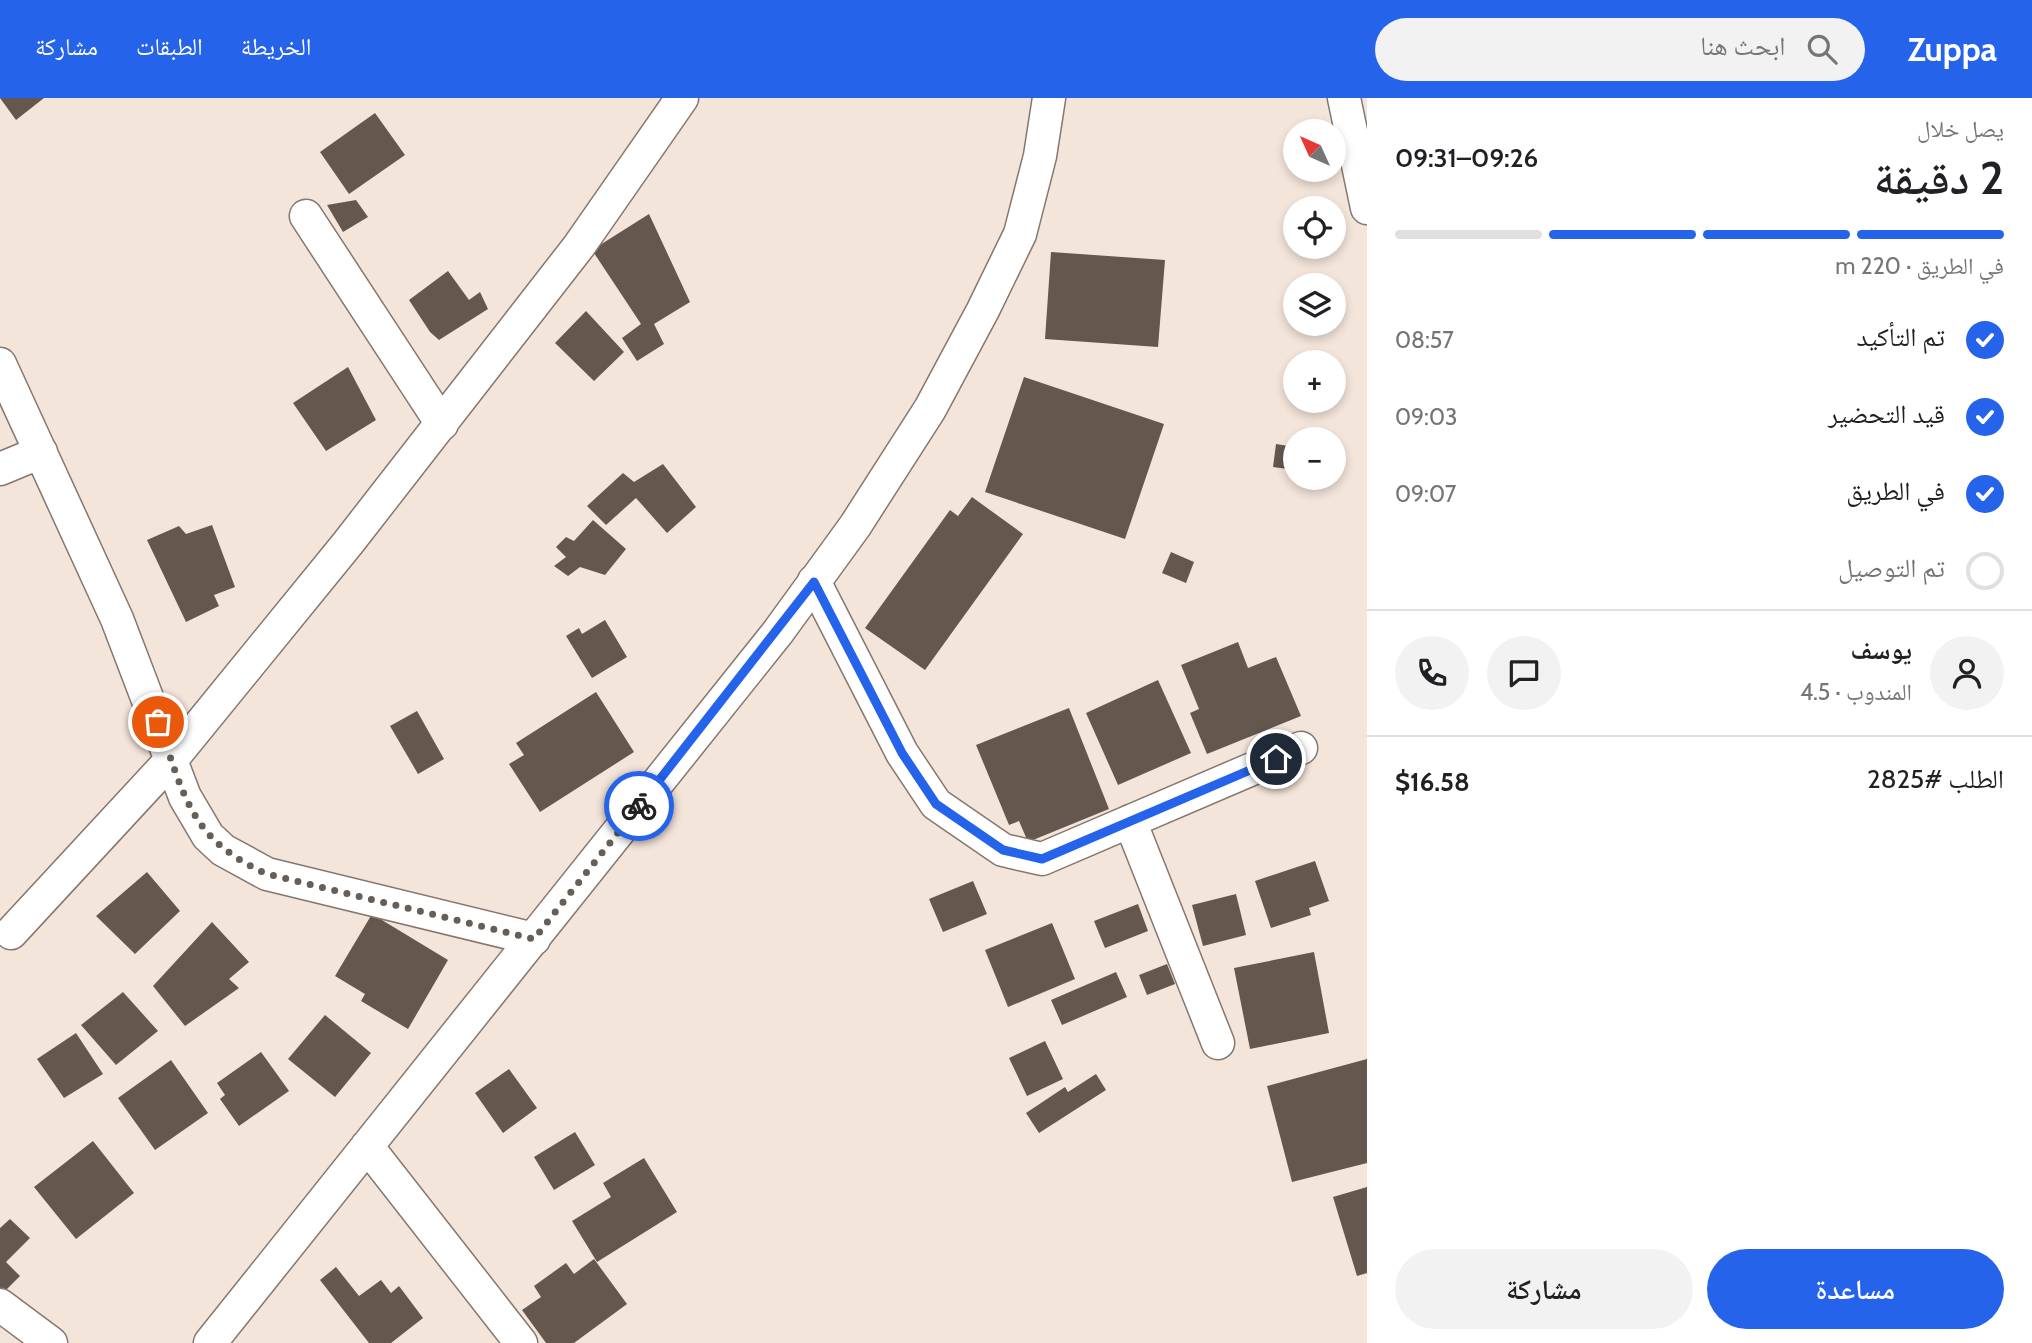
<!DOCTYPE html>
<html lang="ar">
<meta charset="utf-8">
<style>
body{margin:0;font-family:Cabin,"Noto Naskh Arabic",sans-serif;background:#f2f2f2;color:#202124;direction:rtl;height:100vh;display:flex;flex-direction:column;font-size:26px;white-space:nowrap}
*{box-sizing:border-box;margin:0}
p{font-size:23px;color:#757577}
.icon{flex:none;width:38px;height:38px;fill:none;stroke:currentColor;stroke-width:2;stroke-linecap:round;stroke-linejoin:round}
.map{position:relative;flex:1;overflow:hidden;direction:ltr}
.sheet{display:flex;flex-direction:column;background:#fff;width:665px}
.sheet>*{flex:none}
.needle{width:46px;rotate:315deg}
.controls{position:absolute;left:1283px;top:21px;display:grid;gap:14px}
.controls a{display:grid;place-items:center;width:63px;height:63px;border-radius:50%;background:#fff;box-shadow:0 4px 10px #0003;font-size:35px}
.pin{position:absolute;display:grid;place-items:center;width:60px;height:60px;color:#fff;margin:-30px;border:4px solid #fff;border-radius:50%;box-shadow:0 2px 7px #0007}
.courier{position:absolute;display:grid;place-items:center;width:70px;height:70px;margin:-35px;border:5px solid #2563eb;border-radius:50%;background:#fff;color:#222;box-shadow:0 2px 9px #0007}
.overview em{font-style:normal;font-weight:600}
.overview div{display:flex;flex-direction:column-reverse}
.overview{display:flex;align-items:center;justify-content:space-between;height:119px;padding:0 28px}
h1{font-size:46px;font-weight:600;line-height:52px}
.bar{display:grid;grid-template-columns:repeat(4,1fr);gap:10px 7px;align-content:center;height:84px;padding:0 28px}
.bar i{height:9px;border-radius:5px;background:#e0e0e0}
.bar .on{background:#2563eb}
.bar p{grid-column:span 4}
.line{display:flex;align-items:center;gap:18px;padding:0 28px;border-top:2px solid #e0e0e0}
.line div{flex:1}
.round{display:grid;place-items:center;flex:none;width:74px;height:74px;border-radius:37px;background:#f2f2f2}
ol{padding:0 28px;list-style:none}
li{display:flex;align-items:center;gap:21px;height:77px}
li p{margin-inline-start:auto}
li .icon{padding:7px;border-radius:50%;background:#2563eb;color:#fff;stroke-width:4}
li:last-child{color:#757577}
li i{width:38px;height:38px;border:4px solid #e0e0e0;border-radius:50%}
.action{display:flex;gap:14px;margin-top:auto;padding:14px 28px}
.action a{flex:1;height:80px;border-radius:42px;background:#2563eb;color:#fff;font-size:28px;font-weight:600;line-height:80px;text-align:center}
.action a+a{background:#f2f2f2;color:#202124}
header{display:flex;align-items:center;gap:42px;box-sizing:border-box;height:98px;padding:0 35px;background:#2563eb;color:#fff}
header strong{font-size:33px}
nav{display:flex;gap:38px;margin-inline-start:auto;font-size:24px}
.search{width:490px;height:63px;background:#f2f2f2;display:flex;align-items:center;gap:18px;box-sizing:border-box;padding:0 24px;border-radius:38px;color:#757577;font-size:26px}
main{display:flex;flex:1;min-height:0}
.map>svg:first-child{display:block}
.building{fill:#64574e}
.lines{fill:none;stroke-linecap:round;stroke-linejoin:round}
.minor-casing{stroke:#85776e;stroke-width:35}
.minor{stroke:#fff;stroke-width:32}
.done{stroke:#665e57;stroke-width:7;stroke-dasharray:0 12.6}
.route{stroke:#2563eb;stroke-width:9}
</style>
<header>
<strong>Zuppa</strong>
<div class="search"><svg class="icon" aria-label="search" viewBox="0 0 24 24"><circle cx="10" cy="10" r="6"/><path d="M15 15l6 6"/></svg>ابحث هنا</div>
<nav><a>الخريطة</a><a>الطبقات</a><a>مشاركة</a></nav>
</header>
<main>
<section class="sheet">
<div class="overview"><div><h1>2 دقيقة</h1><p>يصل خلال</p></div><em>09:26–09:31</em></div>
<div class="bar"><i class="on"></i><i class="on"></i><i class="on"></i><i></i><p>في الطريق · 220 m</p></div>
<ol>
<li><svg class="icon" aria-label="check" viewBox="0 0 24 24"><path d="M5 12l5 5 9-10"/></svg>تم التأكيد<p>08:57</p></li>
<li><svg class="icon" aria-label="check" viewBox="0 0 24 24"><path d="M5 12l5 5 9-10"/></svg>قيد التحضير<p>09:03</p></li>
<li><svg class="icon" aria-label="check" viewBox="0 0 24 24"><path d="M5 12l5 5 9-10"/></svg>في الطريق<p>09:07</p></li>
<li><i></i>تم التوصيل</li>
</ol>
<div class="line" style="height:126px"><a class="round"><svg class="icon" aria-label="person" viewBox="0 0 24 24"><circle cx="12" cy="8" r="4"/><path d="M4 21q1-7 8-7t8 7"/></svg></a><div><b>يوسف</b><p>المندوب · 4.5</p></div><a class="round"><svg class="icon" aria-label="chat" viewBox="0 0 24 24"><path d="M4 5h16v11H9l-5 4z"/></svg></a><a class="round"><svg class="icon" aria-label="phone" viewBox="0 0 24 24"><path d="M5 4h4l2 5-3 2q2 4 5 5l2-3 5 2v4C11 20 4 13 5 4z"/></svg></a></div>
<div class="line" style="height:91px"><div>الطلب #2825</div><b>$16.58</b></div>
<div class="action"><a>مساعدة</a><a>مشاركة</a></div>
</section>
<div class="map">
<svg width="1367" height="1245" viewBox="0 0 1367 1245">
<rect width="100%" height="100%" fill="#f4e5da"/>
<path class="building" d="M0,0H44L16,22Z
M375,15L405,57L349,96L320,54Z
M356,102L368,119L343,134L327,107Z
M649,116L690,204L654,226L664,246L637,263L622,240L641,226L592,152Z
M1051,154L1165,162L1158,249L1045,241Z
M448,173L469,202L480,194L488,211L439,242L430,234L409,202Z
M586,213L624,254L594,283L555,245Z
M348,269L376,322L326,353L293,305Z
M1024,279L1164,326L1125,441L985,394Z
M1276,346L1295,349V372L1273,369Z
M663,366L696,409L667,435L636,400L606,427L587,408L623,375L634,384Z
M972,399L1023,436L925,572L865,530L950,412L958,418Z
M593,422L626,451L605,477L580,469L568,478L554,468L566,459L556,449L566,439L574,443Z
M212,427L235,489L214,497L219,508L186,524L147,442L179,428L186,436Z
M1171,454L1194,464L1186,485L1162,475Z
M605,522L627,559L592,580L566,538L579,530L582,536Z
M1238,544L1248,570L1276,559L1301,618L1207,656L1190,615L1199,611L1181,567Z
M1158,582L1191,655L1118,687L1086,615Z
M596,594L634,654L540,714L509,666L524,657L516,645Z
M1069,610L1109,711L1028,744L1019,723L1009,727L976,647Z
M417,613L444,661L418,676L390,628Z
M1315,763L1329,803L1309,810L1311,817L1271,830L1255,783Z
M147,774L180,813L135,856L96,818Z
M973,783L987,816L943,834L929,801Z
M1236,796L1246,837L1203,848L1192,807Z
M1138,806L1148,833L1105,850L1094,823Z
M372,816L448,862L408,931L361,903L365,896L335,878Z
M212,824L249,864L229,881L239,890L185,928L153,888Z
M1052,825L1075,881L1008,909L985,852Z
M1314,854L1329,935L1250,951L1234,870Z
M1167,866L1175,886L1147,897L1139,877Z
M1116,874L1127,899L1062,927L1051,902Z
M123,894L158,933L116,967L81,927Z
M325,917L371,955L335,999L288,961Z
M76,935L103,976L64,1000L37,961Z
M1045,943L1063,981L1027,998L1009,960Z
M261,954L289,993L239,1028L220,1001L225,997L217,985Z
M1367,961V1065L1292,1084L1267,988Z
M171,962L208,1015L155,1052L118,1000Z
M509,971L537,1010L503,1035L475,995Z
M1096,976L1106,992L1039,1035L1026,1015L1065,989L1068,994Z
M575,1034L595,1067L554,1092L534,1059Z
M93,1043L134,1095L76,1141L34,1089Z
M644,1060L677,1114L597,1164L572,1123L611,1099L603,1085Z
M1367,1089V1175L1357,1178L1333,1099Z
M10,1121L30,1140L6,1164L20,1178L0,1198V1130Z
M594,1161L627,1206L574,1245H546L522,1212L541,1199L534,1188L566,1165L574,1176Z
M336,1169L359,1198L381,1182L391,1195L399,1188L423,1220L391,1245H369L320,1182Z"/>
<g class="lines">
<defs>
<path id="minor" d="M1344,0L1367,110
M306,118L442,326
M0,266L117,521L185,699L208,738L223,752L267,776L534,841
M0,371L41,354
M814,483L902,655L936,706L1003,752L1042,761L1301,650
M1130,723L1218,945
M11,835L172,661L348,445L579,148L682,0
M367,1048L521,1245
M0,1207L51,1245
M210,1245L778,534L855,428L930,311L983,212L1020,136L1040,58L1049,0"/>
</defs>
<use href="#minor" class="minor-casing"/>
<use href="#minor" class="minor"/>
</g>
<g class="lines">
<path class="done" d="M158,624C185,698 189,741 267,776L534,841L639,708"/>
<path class="route" d="M639,708L814,484L902,655L936,706L1003,752L1042,761L1276,661"/>
</g>
</svg>
<div class="controls">
<a><svg class="needle" viewBox="-14 -14 28 28"><path d="M0-13l5 13h-10z" fill="#e53935"/><path d="M0 13l5-13h-10z" fill="#757577"/></svg></a>
<a><svg class="icon" aria-label="locate" viewBox="0 0 24 24"><circle cx="12" cy="12" r="6"/><path d="M12 2v4M12 18v4M2 12h4M18 12h4"/></svg></a>
<a><svg class="icon" aria-label="layers" viewBox="0 0 24 24"><path d="M12 4l9 5-9 5-9-5zM3 14l9 5 9-5"/></svg></a>
<a>+</a>
<a>−</a>
</div>
<div class="pin" style="left:158px;top:624px;background:#ea580c"><svg class="icon" aria-label="bag" viewBox="0 0 24 24"><path d="M5 8h14l-1 12H6zM9 8a3 3 0 0 1 6 0"/></svg></div>
<div class="pin" style="left:1276px;top:661px;background:#1f2937"><svg class="icon" aria-label="home" viewBox="0 0 24 24"><path d="M3 11l9-7 9 7M6 9v11h12V9"/></svg></div>
<div class="courier" style="left:639px;top:708px"><svg class="icon" aria-label="bike" viewBox="0 0 24 24"><circle cx="6" cy="16" r="4"/><circle cx="18" cy="16" r="4"/><path d="M6 16l4-8h5l3 8M10 8l3 8H6M13 5h3"/></svg></div>
</div>
</main>
